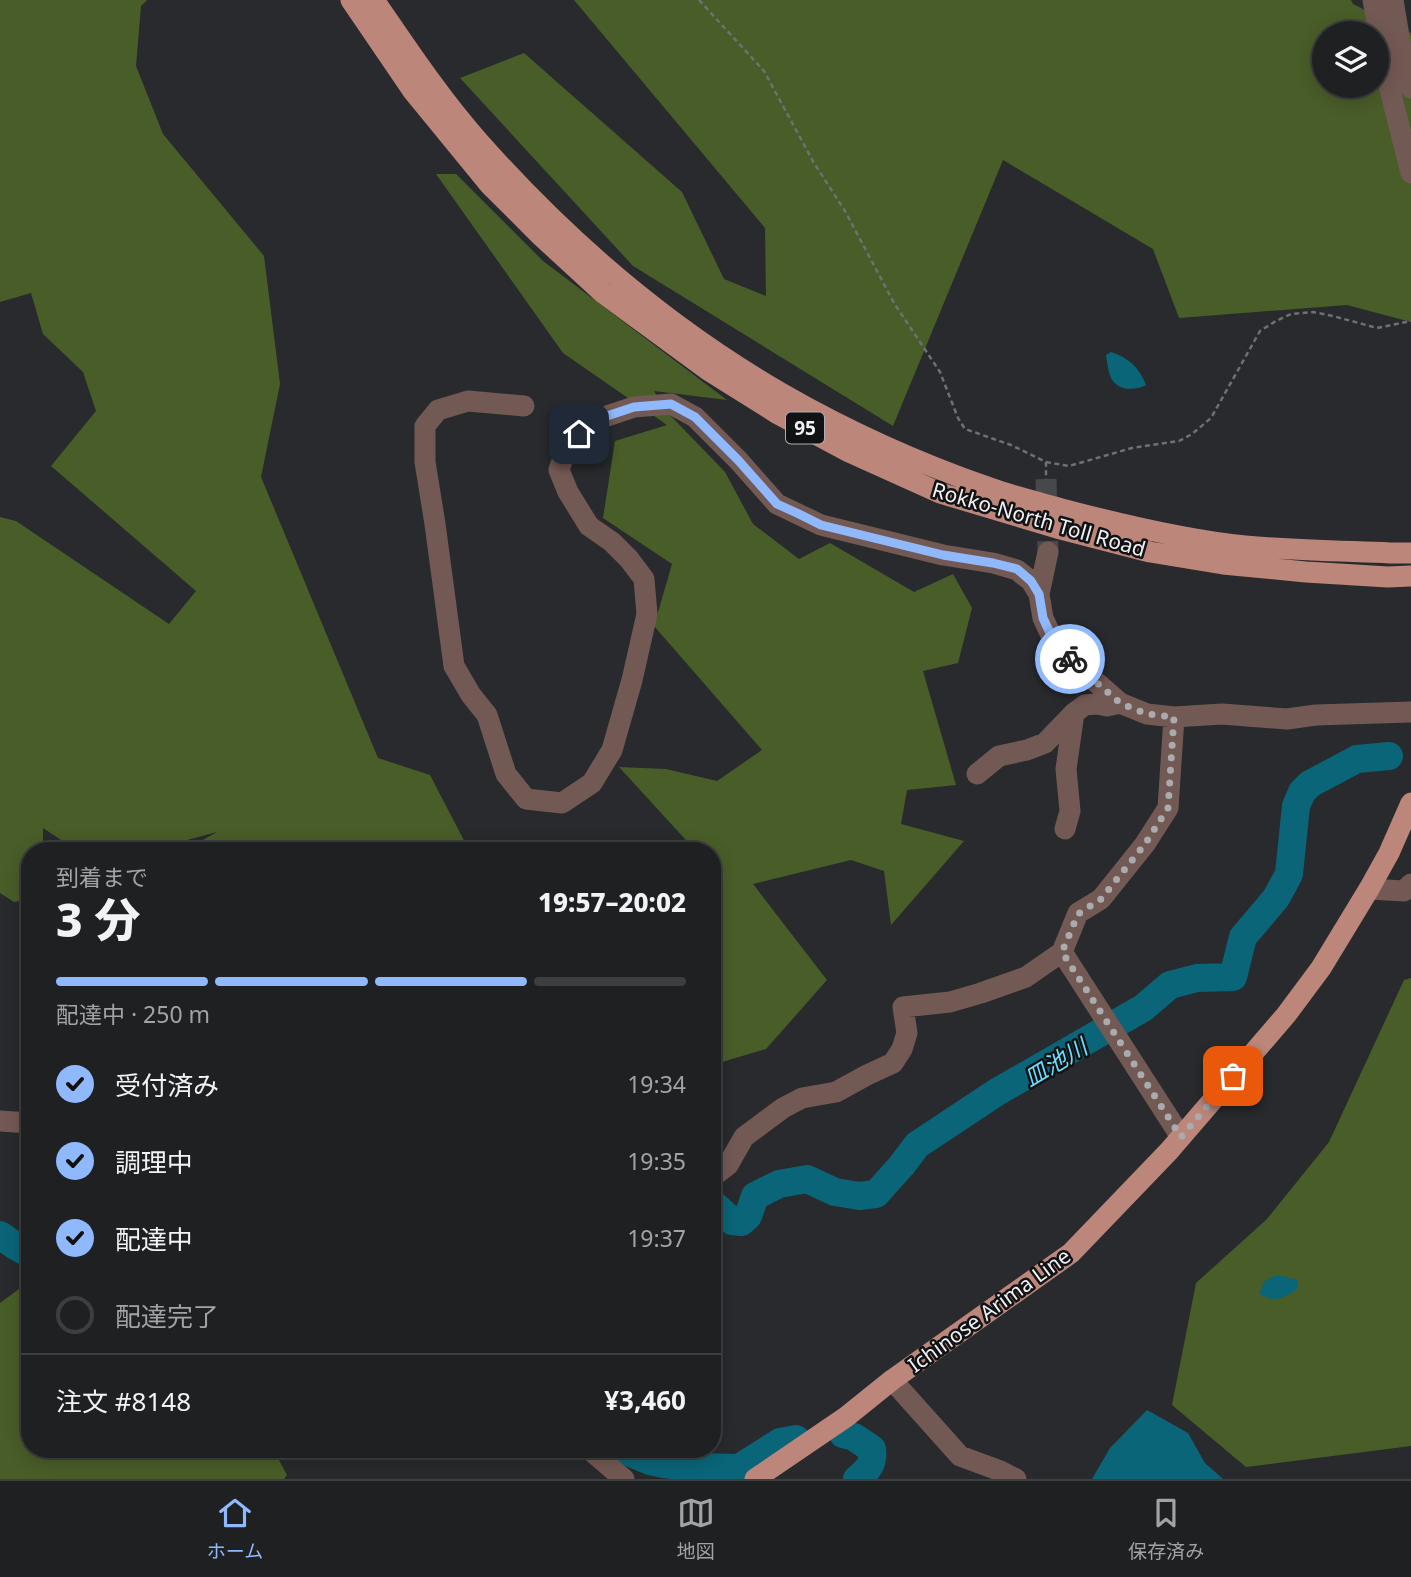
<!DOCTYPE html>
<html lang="ja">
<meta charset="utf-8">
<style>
body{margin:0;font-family:"Noto Sans","Noto Sans JP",sans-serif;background:#26282a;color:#f1f3f6;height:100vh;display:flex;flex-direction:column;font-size:26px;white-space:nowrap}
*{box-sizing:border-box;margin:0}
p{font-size:23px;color:#a1a3a5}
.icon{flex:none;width:38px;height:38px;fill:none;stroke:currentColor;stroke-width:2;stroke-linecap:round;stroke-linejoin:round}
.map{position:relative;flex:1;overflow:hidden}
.side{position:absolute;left:21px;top:842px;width:700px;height:616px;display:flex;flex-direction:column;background:#1e2022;border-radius:28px;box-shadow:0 4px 18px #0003,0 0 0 2px #3c3e40}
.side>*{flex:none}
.buttons{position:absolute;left:1312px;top:21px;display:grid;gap:14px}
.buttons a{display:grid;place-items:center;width:77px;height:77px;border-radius:50%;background:#1e2022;box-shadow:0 4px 18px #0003,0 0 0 2px #3c3e40;font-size:35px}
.pin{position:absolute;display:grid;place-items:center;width:60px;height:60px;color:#fff;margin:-30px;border-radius:14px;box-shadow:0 4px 10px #0006}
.courier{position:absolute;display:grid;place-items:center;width:70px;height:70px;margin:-35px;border:5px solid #90b8fd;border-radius:50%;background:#fff;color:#222;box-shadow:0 2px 9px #0007}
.summary em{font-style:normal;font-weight:800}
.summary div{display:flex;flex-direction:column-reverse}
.summary{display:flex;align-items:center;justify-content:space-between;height:119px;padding:0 35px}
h1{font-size:46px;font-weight:800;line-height:52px}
.bar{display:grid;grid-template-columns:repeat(4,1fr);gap:10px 7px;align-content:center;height:84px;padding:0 35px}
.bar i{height:9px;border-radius:5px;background:#3c3e40}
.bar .active{background:#90b8fd}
.bar p{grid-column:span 4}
.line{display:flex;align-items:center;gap:18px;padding:0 35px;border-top:2px solid #3c3e40}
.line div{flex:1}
ol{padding:0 35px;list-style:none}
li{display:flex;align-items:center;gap:21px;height:77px}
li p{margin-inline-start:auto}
li .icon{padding:7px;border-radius:50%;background:#90b8fd;color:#111;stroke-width:4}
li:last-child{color:#a1a3a5}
li i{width:38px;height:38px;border:4px solid #3c3e40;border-radius:50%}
.tabs{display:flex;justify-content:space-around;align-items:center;height:98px;border-top:2px solid #3c3e40;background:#1e2022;font-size:19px;color:#a1a3a5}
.tabs a{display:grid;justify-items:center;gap:4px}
.tabs .active{color:#90b8fd}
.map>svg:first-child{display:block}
.forest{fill:#495d28;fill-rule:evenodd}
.water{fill:#0a6579}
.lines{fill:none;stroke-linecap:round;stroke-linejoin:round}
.river{stroke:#0a6579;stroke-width:28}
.minor-tunnel{stroke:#46484b;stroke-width:21;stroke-dasharray:21 10;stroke-linecap:butt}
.path{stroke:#6f7073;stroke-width:2.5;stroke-dasharray:5 3.5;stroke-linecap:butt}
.minor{stroke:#735953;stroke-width:21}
.major{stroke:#bc867a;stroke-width:21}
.done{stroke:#aaabae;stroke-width:7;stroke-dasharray:0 12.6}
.route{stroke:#90b8fd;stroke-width:9}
.labels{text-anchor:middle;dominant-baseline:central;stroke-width:5;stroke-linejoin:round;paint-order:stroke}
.shield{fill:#111214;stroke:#adaeb1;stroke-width:2}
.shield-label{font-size:19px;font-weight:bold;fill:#f0f1f4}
.street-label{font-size:21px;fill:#f0f1f4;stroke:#111214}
.water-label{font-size:23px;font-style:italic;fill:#6cddfd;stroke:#111214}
</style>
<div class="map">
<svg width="1411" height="1479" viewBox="0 0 1411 1479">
<rect width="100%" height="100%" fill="#282a2d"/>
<path class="forest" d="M0,0H147L141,6L136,66L163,134L264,256L280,384L261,477L378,758L430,775L469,850H185L217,832L150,850H76L43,828V850H30V899L14,902L0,893V517L16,521L169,624L196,591L51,466L96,411L83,372L43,334L31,293L0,302Z
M574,0H1351L1353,4L1411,33V322L1347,305L1179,318L1153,249L1003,160L893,426L633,266L460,78L524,53L682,192L724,279L766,296L765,228ZM1325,33H1377V86H1325Z
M436,174H456L543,261L727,400L654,391L668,413L725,472L753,524L799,559L830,543L914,592L953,574L972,608L958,663L923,671L956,785L907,790L901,824L964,841L891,925L884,871L851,860L753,884L827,980L766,1049L712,1065V850H695L619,767L666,769L717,781L762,750L654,626L672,564L603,518L615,441L667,425L563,353Z
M1411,978V1446L1246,1467L1172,1405L1196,1283L1267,1219L1329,1142L1404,980Z
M30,1281V1449H273L287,1475L284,1479H0V1303Z"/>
<path class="water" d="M1111,352C1128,357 1140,368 1146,385C1136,391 1117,391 1111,378C1108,371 1107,362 1106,355Z
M1277,1275L1298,1280L1297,1289C1285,1298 1272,1304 1259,1293L1265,1281Z
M1147,1410L1188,1433L1205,1463L1223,1479H1092L1110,1448Z"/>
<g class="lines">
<path class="river" d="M712,1203L732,1221L741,1222L748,1216L755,1196L779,1184L807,1179L835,1192L859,1196L876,1194L902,1165L917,1145L997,1092L1143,1008L1170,985L1197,978L1233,977L1243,937L1276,898L1289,874L1296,806L1302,792L1310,784L1357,759L1389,756
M0,1235L17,1247L30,1254
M843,1434L854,1437L872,1449C874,1464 868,1470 857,1479
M626,1449L631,1453L650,1461L664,1464L688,1467L739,1468L780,1442L796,1439"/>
<path class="minor-tunnel" d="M1046,479L1048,552"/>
<path class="path" d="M699,0L764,71L814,163L845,211L894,303L940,372L958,418L965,429L1011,445L1046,462V479
M1046,462L1069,466L1132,448L1179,441L1192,434L1211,418L1260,331L1276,321L1291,314L1313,312L1333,316L1377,328L1411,321"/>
<path class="minor" d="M1373,0L1390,90L1411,173
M1393,0L1401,48L1411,88
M524,406L468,401L438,410L425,426V462L435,524L454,666L471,695L487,715L506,774L526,799L562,803L592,783L612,750L632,680L647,614L644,579L629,559L612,542L589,526L568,492L559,470L567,446L592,421L634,407L671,404L695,417L738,460L777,504L821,525L943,555L993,563L1017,570L1031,581L1039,594
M1048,552L1039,594L1043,618L1057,648L1120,703L1147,714L1174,717L1222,714L1287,719L1316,715L1411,712
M977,774L999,756L1027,750L1045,743L1074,713L1085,705L1097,704L1107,706L1120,703
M1065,829L1070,811L1066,769L1074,713
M1369,889L1404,891L1411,884
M1062,952L1181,1137
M0,1121L30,1123
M712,1177L728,1165L744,1137L783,1108L802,1098L836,1092L867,1075L893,1063L902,1049L907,1033L903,1007L950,1002L981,993L1026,977L1062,952L1078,913L1101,899L1145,844L1168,808L1174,717
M892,1380L960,1456L998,1470L1016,1479
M589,1449L624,1479"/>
<path class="major" d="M351,0L413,91L490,185L541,236L603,293L708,370L778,414L849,452L940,493L1057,528L1150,552L1223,564L1306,572L1388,577L1411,576
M374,0C407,48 440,98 479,142C565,239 667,327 781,393C847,431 918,463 990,488C1015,497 1041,503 1066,510C1123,525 1186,540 1245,546C1293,550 1342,551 1390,553H1411
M755,1479L846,1417L892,1380L1071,1253L1169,1151L1286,1015L1321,968L1369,889L1389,853L1411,803"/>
</g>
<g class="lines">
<path class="done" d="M1070,659L1120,703L1147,714L1174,717L1168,808L1145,844L1101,899L1078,914L1062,952L1181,1137L1233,1076"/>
<path class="route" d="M579,434L592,421L634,407L671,404L695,417L738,460L777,504L799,514L821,525L943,555L993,563L1017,569L1031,581L1039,594L1043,618L1057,648L1070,659"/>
</g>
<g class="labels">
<rect class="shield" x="786" y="412.5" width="38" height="31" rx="5"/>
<g class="shield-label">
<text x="805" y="428">95</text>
</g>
<g class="street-label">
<text transform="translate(1039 519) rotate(16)">Rokko-North Toll Road</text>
<text transform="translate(989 1310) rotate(-36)">Ichinose Arima Line</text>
</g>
<g class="water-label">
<text transform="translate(1055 1062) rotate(-31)">皿池川</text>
</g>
</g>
</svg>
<div class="buttons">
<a><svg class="icon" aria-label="layers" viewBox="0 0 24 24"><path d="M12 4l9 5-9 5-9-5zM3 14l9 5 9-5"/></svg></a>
</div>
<div class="pin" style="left:1233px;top:1076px;background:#ea580c"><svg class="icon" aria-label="bag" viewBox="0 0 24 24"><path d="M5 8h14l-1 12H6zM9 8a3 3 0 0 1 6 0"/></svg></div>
<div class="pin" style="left:579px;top:434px;background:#1f2937"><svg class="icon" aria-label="home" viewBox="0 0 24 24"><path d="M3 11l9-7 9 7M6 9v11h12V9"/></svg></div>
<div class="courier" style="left:1070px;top:659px"><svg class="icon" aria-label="bike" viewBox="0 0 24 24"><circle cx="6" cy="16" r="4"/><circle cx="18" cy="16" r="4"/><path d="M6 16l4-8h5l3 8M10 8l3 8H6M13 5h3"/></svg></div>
<section class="side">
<div class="summary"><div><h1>3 分</h1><p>到着まで</p></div><em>19:57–20:02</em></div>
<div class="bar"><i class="active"></i><i class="active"></i><i class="active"></i><i></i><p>配達中 · 250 m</p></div>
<ol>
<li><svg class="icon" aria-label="check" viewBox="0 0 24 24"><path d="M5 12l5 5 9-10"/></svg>受付済み<p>19:34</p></li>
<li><svg class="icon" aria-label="check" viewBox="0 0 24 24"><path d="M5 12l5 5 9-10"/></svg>調理中<p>19:35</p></li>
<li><svg class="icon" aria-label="check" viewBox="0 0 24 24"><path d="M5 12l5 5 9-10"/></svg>配達中<p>19:37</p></li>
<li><i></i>配達完了</li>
</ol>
<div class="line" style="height:91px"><div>注文 #8148</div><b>¥3,460</b></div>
</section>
</div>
<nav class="tabs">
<a class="active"><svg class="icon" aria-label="home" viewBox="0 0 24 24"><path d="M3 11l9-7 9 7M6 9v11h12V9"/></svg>ホーム</a>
<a><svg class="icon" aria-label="map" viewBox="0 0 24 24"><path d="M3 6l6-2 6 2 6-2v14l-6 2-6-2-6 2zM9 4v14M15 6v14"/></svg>地図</a>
<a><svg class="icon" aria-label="saved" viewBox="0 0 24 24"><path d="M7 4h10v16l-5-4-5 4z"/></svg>保存済み</a>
</nav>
